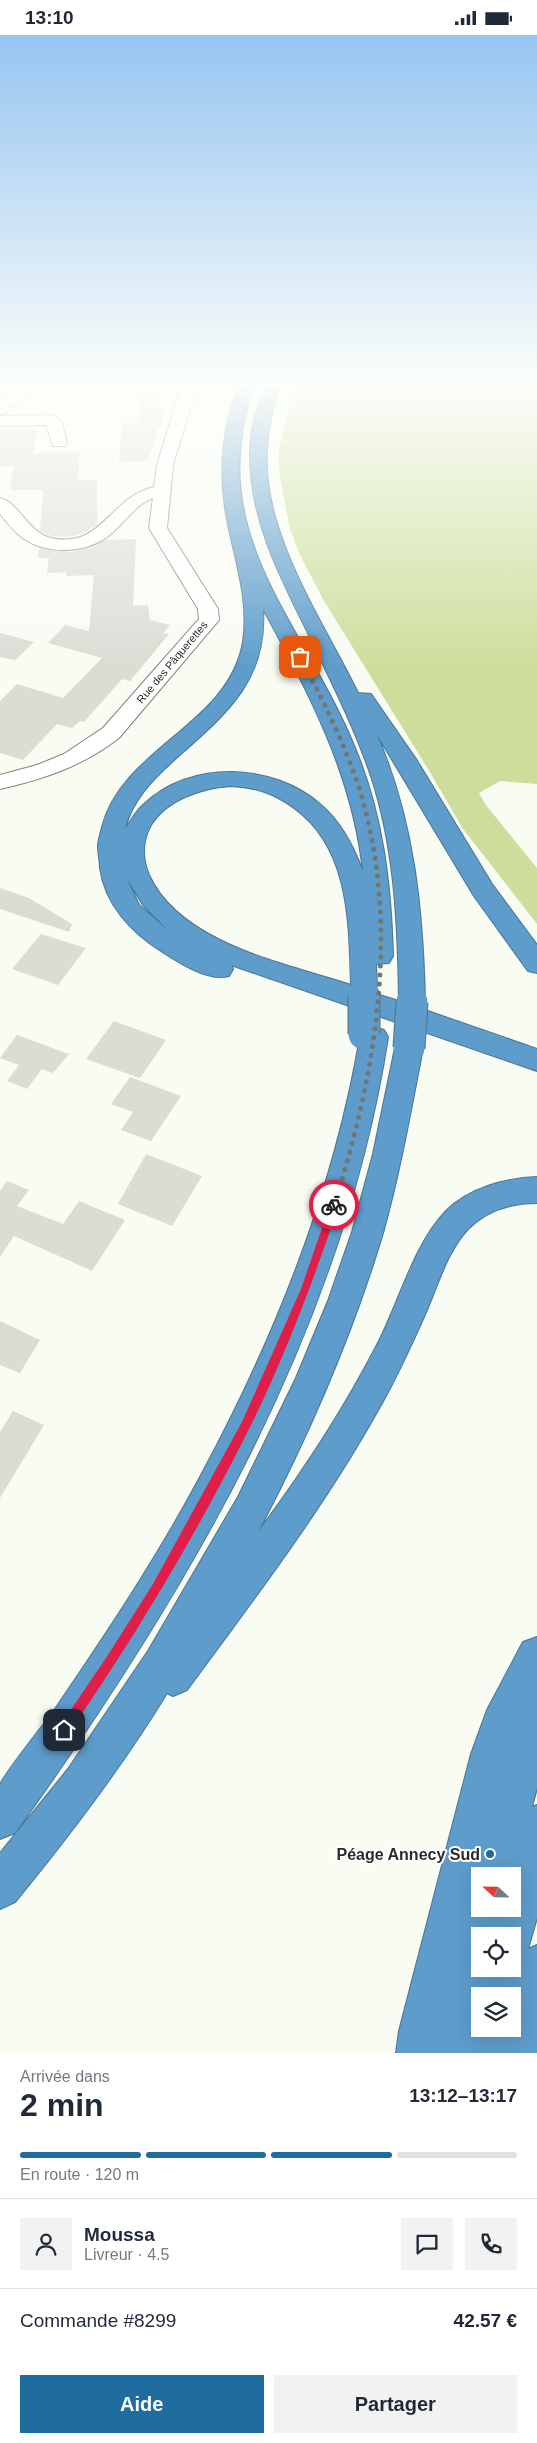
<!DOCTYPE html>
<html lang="fr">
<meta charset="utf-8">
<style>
body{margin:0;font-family:Arial,sans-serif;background:#f2f2f3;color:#1f2937;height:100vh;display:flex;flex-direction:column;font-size:19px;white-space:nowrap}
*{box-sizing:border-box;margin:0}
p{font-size:16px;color:#747a83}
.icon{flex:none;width:28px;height:28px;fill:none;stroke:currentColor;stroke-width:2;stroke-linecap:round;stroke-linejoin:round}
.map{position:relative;height:2018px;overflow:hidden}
.drawer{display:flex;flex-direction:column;background:#fff;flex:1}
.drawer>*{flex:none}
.needle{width:32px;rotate:292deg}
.controls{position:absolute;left:471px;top:1832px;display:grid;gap:10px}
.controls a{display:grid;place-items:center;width:50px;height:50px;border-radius:0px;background:#fff;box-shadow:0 5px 20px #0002;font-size:25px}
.pin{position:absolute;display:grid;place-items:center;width:42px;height:42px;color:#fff;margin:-21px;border-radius:10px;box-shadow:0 2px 8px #0006}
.courier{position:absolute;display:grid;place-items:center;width:50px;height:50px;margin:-25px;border:4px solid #e11d48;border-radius:50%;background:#fff;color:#222;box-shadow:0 1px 6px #0007}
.overview em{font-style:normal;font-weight:700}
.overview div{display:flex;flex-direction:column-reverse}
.overview{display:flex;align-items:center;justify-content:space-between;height:85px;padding:0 20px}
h1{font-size:32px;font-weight:700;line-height:38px}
.bar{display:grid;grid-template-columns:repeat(4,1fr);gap:8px 5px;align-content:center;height:60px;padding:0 20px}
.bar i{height:6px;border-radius:4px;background:#e0e1e3}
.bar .active{background:#1f6c9f}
.bar p{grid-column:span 4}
.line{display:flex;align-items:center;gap:12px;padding:0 20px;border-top:1px solid #e0e1e3}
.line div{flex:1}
.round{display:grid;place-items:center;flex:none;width:52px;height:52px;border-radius:0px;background:#f2f2f3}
.cta{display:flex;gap:10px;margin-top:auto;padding:10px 20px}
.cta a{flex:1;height:58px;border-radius:0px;background:#1f6c9f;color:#fff;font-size:20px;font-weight:700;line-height:58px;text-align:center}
.cta a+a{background:#f2f2f3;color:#1f2937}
.status{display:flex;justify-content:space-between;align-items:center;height:35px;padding:0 25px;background:#fff;direction:ltr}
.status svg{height:14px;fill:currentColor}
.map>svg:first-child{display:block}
.green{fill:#cdde9c}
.building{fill:#dbddd5}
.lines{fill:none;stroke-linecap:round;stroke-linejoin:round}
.street-casing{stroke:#81837b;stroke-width:2}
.highway-casing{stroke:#4c7592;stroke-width:2}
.street{fill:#fff;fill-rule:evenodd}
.highway{fill:#5d9ccb;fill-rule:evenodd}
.highway-bridge-far1-casing{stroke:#4c7592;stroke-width:25;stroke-linecap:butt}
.highway-bridge-casing{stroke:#4c7592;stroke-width:33;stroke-linecap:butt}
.highway-bridge-far1{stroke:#5d9ccb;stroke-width:23}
.highway-bridge{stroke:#5d9ccb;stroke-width:31}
.route{fill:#e11d48}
.done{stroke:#737570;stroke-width:5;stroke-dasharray:0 9}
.poi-dot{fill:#1f6c9f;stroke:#fff;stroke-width:2}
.labels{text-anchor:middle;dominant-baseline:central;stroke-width:4;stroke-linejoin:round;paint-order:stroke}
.far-street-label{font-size:11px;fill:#2b2c29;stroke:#fff}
.near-poi-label{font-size:16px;font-weight:bold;fill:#2b2c29;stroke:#fff;text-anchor:end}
</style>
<div class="status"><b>13:10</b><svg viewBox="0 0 49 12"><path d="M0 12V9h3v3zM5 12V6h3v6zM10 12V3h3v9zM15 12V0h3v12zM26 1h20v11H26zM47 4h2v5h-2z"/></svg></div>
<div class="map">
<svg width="537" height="2018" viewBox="0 0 537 2018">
<rect width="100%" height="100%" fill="#f9fcf3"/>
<path class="green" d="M297,351H537V749L500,746L479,758L486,770L537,833V889L463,794L431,739L324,566L300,520L290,494L280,443L278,420L290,366Z"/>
<path class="building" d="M142,351H153L154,360H161L162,392H156L157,400L147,426L119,427L122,388H138Z
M0,394H38L33,418L79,417L78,445H97V490L82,499L68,502L51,501L40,496L43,455H10L14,431H0Z
M136,504L133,571L148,570L150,585L170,590L163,598L169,599L130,646L122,644L84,687L80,686L72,693L57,689L23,725L0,718V666L17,649L63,663L102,623L48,608L65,590L89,596L94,540L66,541V537L47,538L49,523H38L39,513L70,517L93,512L106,505Z
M0,598L34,607L15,625L0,622Z
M0,853L29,863L72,889L69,897L0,874Z
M41,899L86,913L58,950L12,934Z
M114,986L166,1005L140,1043L86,1024Z
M17,1000L69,1019L53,1038L42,1034L27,1054L7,1046L19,1030L0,1023Z
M130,1042L181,1061L151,1106L121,1095L133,1077L111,1069Z
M146,1119L202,1141L172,1191L118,1169Z
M7,1146L29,1155L17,1171L63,1189L79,1166L125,1185L92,1236L14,1201L0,1222V1156Z
M0,1286L40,1305L20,1338L0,1330Z
M13,1376L44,1390L0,1463V1397Z"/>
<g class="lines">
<defs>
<path id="street" d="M18,351H36L6,377L0,379V366Z
M181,351H197L173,430L167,493L218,574L219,585L119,703C83,731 44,744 0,754V740L37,730L64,719L103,693L199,584L198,574L149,493L153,463C135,470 126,486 112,498C90,518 50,521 24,504C15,498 7,488 0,479V463C19,467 27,497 51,503C103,514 109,462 154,452L157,430Z
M53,380L61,385L67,408L65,411H53L46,390L0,391V381Z"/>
<path id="highway" d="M238,351H254C201,499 304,587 355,713C383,780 391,849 393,921L389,928L376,929L377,951L373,958L399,966C398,890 395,814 371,741C354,691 330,644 307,596C279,540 249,482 250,417C250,395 257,373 264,351H280C273,372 268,392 267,414C261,497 323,586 358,658L371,659L416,724L492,849L537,910V938L528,936L474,861L376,698C414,784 423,874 425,967L422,974L537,1014V1036L231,930L233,934L229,941C208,947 178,927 161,916C131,897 105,869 100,833C100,826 98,818 98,811C98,805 101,798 102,792C122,713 229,690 243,607C250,561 232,518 225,473C219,431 223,391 238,351ZM263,574C309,658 353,740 363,837C354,812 341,787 321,770C274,728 190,724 143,770C135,777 131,786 125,794C132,766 151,746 172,727C222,682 268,648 263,574ZM231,751C255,752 274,758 294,773C350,813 349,888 351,950C287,929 180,909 149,840C142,823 142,806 151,790C167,764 202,753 231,751ZM126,842L143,870L170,897L139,870Z
M374,992L384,995L388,1002C343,1296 186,1560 15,1798L0,1804C0,1787 0,1767 0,1750C2,1741 46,1687 55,1674C106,1599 157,1523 200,1442C274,1305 334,1157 360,1002L364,995Z
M409,1002L419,1006L423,1013C411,1075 400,1137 383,1198C352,1301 308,1402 258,1497C303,1437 344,1374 378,1308C399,1267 414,1209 446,1176C469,1153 506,1143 537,1142V1168C511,1168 487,1175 468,1194C447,1217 439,1247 427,1275C412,1309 396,1344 377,1377C322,1475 254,1564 187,1655L173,1661L167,1658C122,1732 70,1800 15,1867L0,1874V1818L68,1734L148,1616L238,1462L296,1343L328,1266L352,1197L373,1119L395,1013L399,1006Z
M537,1602V1753L532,1772L537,1770V1883L528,1914L537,1910V2018H396L399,1996L471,1719L487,1675L523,1607ZM480,1841H512V1874H480ZM480,1901H512V1934H480ZM480,1961H512V1994H480Z"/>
</defs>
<use href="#street" class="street-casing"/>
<use href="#highway" class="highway-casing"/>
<use href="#street" class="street"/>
<use href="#highway" class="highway"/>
<defs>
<path id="highway-bridge-far1" d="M364,951V962"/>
<path id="highway-bridge" d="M364,960V999
M409,1013L412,967"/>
</defs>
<use href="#highway-bridge-far1" class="highway-bridge-far1-casing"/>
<use href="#highway-bridge" class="highway-bridge-casing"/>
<use href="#highway-bridge-far1" class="highway-bridge-far1"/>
<use href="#highway-bridge" class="highway-bridge"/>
</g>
<linearGradient id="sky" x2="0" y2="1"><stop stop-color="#96c5f0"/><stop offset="0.55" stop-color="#fcfefa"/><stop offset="1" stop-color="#fcfefa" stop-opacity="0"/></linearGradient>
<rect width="537" height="634" fill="url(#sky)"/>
<path class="route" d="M334,1166L339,1170C313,1246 285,1322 249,1394C196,1500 135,1602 68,1699L64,1701L60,1699L58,1695L60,1691L108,1620L153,1549L242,1387L301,1254L330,1170Z"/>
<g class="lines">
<path class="done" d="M300,622C323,665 345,709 360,756C401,889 376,1041 334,1170"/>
</g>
<circle class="poi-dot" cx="490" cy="1819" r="5"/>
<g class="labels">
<g class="far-street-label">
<text transform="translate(172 627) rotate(-50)">Rue des Pâquerettes</text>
</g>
<g class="near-poi-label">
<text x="480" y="1819">Péage Annecy Sud</text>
</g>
</g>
</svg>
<div class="controls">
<a><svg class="needle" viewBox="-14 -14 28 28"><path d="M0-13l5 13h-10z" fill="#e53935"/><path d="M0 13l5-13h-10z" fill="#747a83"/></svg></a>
<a><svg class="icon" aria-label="locate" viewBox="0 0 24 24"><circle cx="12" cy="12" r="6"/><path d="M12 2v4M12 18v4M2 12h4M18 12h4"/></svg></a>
<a><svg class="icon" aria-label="layers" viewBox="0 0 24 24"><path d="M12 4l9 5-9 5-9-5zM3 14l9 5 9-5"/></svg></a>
</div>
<div class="pin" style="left:300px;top:622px;background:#ea580c"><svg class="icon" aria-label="bag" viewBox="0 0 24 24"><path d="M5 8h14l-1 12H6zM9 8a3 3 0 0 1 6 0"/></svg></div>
<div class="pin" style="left:64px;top:1695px;background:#1f2937"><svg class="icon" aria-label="home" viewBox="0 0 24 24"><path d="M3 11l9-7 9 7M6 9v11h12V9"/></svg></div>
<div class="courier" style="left:334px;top:1170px"><svg class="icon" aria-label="bike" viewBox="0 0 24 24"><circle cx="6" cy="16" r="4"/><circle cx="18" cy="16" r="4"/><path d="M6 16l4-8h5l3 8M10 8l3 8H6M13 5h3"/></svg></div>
</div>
<section class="drawer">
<div class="overview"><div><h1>2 min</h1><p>Arrivée dans</p></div><em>13:12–13:17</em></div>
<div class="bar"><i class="active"></i><i class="active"></i><i class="active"></i><i></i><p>En route · 120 m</p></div>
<div class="line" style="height:90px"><a class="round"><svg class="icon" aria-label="person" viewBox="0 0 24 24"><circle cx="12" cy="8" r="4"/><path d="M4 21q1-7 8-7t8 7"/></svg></a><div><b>Moussa</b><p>Livreur · 4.5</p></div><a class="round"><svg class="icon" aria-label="chat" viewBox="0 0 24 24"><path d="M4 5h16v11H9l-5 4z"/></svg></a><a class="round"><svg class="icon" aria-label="phone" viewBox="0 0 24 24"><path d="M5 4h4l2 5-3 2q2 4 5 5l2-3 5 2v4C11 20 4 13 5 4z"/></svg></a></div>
<div class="line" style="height:65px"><div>Commande #8299</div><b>42.57 €</b></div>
<div class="cta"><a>Aide</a><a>Partager</a></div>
</section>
